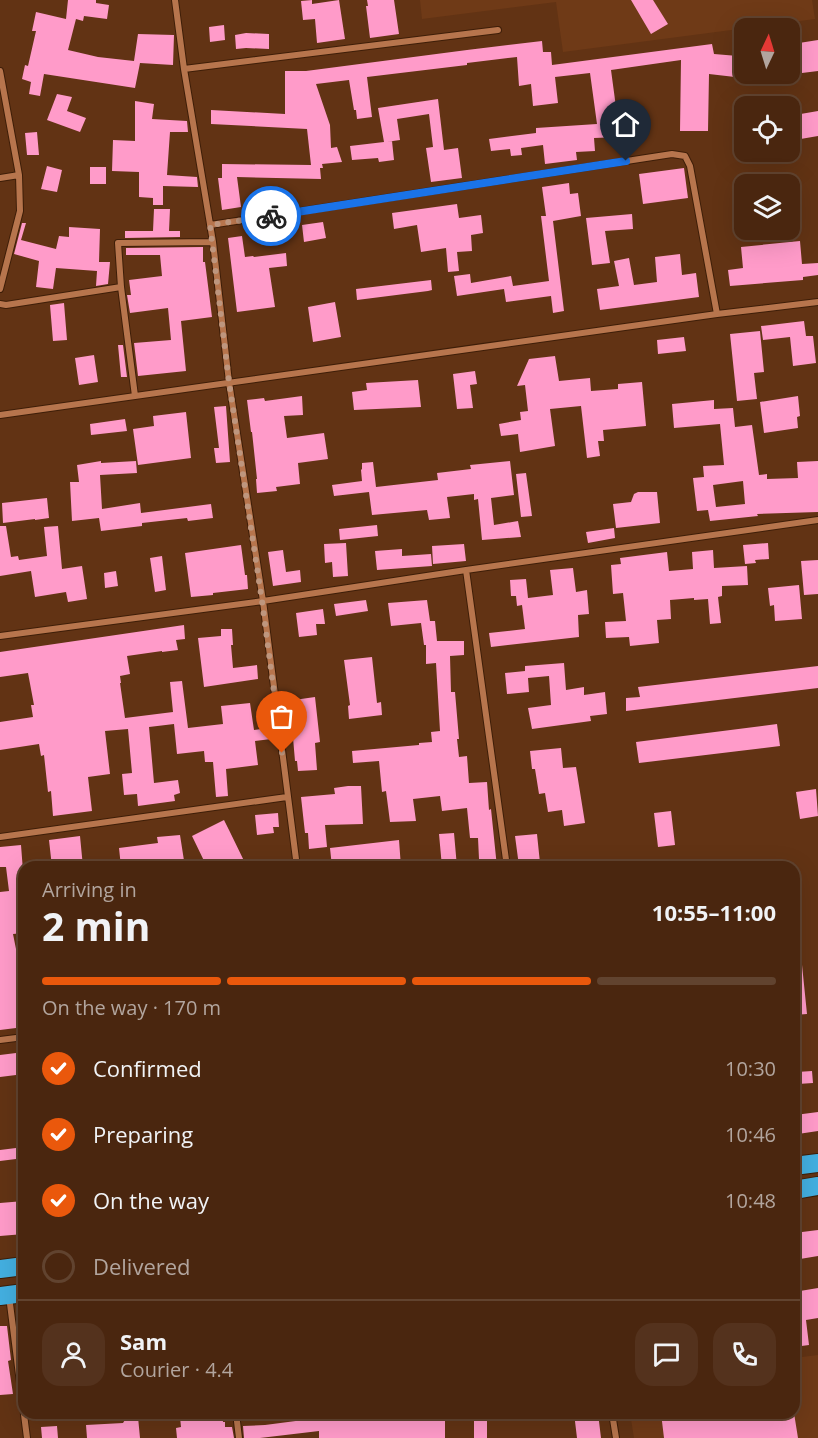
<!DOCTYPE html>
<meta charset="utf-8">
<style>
body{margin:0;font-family:"Open Sans",sans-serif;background:#54321d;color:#f1f3f6;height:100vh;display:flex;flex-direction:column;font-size:22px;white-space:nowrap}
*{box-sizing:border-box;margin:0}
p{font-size:20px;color:#b2a59e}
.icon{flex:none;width:33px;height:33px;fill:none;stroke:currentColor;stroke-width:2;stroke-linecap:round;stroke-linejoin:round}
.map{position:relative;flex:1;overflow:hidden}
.drawer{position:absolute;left:18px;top:861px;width:782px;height:558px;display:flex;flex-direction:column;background:#4a260f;border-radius:18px;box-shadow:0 6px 24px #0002,0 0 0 2px #61432f}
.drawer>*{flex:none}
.needle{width:39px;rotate:4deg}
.controls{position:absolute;left:734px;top:18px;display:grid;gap:12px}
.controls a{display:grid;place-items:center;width:66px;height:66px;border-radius:12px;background:#4a260f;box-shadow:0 6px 24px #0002,0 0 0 2px #61432f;font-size:30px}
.pin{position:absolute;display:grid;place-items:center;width:51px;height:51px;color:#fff;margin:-62px -26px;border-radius:50% 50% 50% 0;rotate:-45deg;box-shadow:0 0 6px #0007}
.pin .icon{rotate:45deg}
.courier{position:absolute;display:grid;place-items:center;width:60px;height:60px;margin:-30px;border:4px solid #1a73e8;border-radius:50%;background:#fff;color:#222;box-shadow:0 2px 8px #0007}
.summary em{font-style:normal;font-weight:700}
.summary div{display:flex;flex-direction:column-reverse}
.summary{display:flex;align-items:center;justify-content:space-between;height:102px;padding:0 24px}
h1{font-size:39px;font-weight:700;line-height:45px}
.bar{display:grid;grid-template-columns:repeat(4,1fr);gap:9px 6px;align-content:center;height:72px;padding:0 24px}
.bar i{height:8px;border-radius:4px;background:#61432f}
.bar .selected{background:#ea580c}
.bar p{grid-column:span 4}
.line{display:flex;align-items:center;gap:15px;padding:0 24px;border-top:2px solid #61432f}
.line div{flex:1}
.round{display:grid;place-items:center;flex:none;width:63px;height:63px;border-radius:18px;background:#54321d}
ol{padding:0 24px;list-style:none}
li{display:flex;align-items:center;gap:18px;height:66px}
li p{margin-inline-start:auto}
li .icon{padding:6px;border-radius:50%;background:#ea580c;color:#fff;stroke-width:4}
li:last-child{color:#b2a59e}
li i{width:33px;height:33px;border:3px solid #61432f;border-radius:50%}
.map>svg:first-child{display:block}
.built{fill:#6f3a17}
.building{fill:#ff9bc9;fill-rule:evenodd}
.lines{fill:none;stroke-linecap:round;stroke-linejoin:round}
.street-casing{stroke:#3e1e08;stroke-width:8}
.highway-casing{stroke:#3e1e08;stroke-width:20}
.street{stroke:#b7754d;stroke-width:6}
.highway{stroke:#43afe0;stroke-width:18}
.done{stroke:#be967e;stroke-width:6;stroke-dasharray:0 10.8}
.route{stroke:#1a73e8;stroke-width:8}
</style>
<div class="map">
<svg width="818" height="1438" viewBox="0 0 818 1438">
<rect width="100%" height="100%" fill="#623314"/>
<path class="built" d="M420,0H812L815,19L563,52L556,2L422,19Z
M818,1355V1438H634L630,1413H794V1358Z"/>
<path class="building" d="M68,0H96V3L109,5L107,19L84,16L83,21L76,19L68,50L98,57L134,61L138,34L174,35L173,65L140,63L135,88L44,74L40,96L29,94L31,82L22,79L25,65L28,66L36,31H32L36,12L66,19Z
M312,0V4L339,0L345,39L317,43L315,19L303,20L301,1Z
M367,0H394L399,34L370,38L366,6H368Z
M631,0H653L668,24L651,34Z
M224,25L225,40L210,42L209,27Z
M246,33L269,34V49L246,48L236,49L235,35Z
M818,40V71L802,73L799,43Z
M542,41L543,52H551L552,65L712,44L714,54L738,56L735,77L709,74L708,131H680L681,60L611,70L620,137L594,138L595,151L576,152L577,160L545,164L543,145L521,148L522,155L511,156L510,149L491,151L489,139L536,133V128L597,124L590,73L555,77L558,103L533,106L531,84L519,86L517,57L467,63V65L367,77L372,117L357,119L356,110H354L349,80L316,84L330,125L331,148L337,147L342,162L322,164L323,168H320L321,179L237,177L241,207L222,210L218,178H222V164L311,165L307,129L211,124V110L285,114V71H306L467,50Z
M57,94L72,97L67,111L86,118L80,132L47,120Z
M438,99L444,150L458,148L462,178L431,182L426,148L433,147L429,114L397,119L400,140L386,142L392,141L394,160L379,162L378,158L352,160L350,146L384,142L378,108Z
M135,101L154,104L152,119L187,121L188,132H170L167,175L197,177L198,187L163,186V205H153V198L139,197V172L112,171L113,140L135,141Z
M818,111V136L789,141V116Z
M37,132L39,155H27L25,133Z
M47,166L62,170L57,192L41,189Z
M90,167H106V184H90Z
M684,168L688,198L643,204L639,174Z
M569,183L570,194L578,193L581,216L553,221L564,311L553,313L551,296L506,302L504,289L457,296L454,276L470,274L471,283L511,276L513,286L549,281L541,216H546L542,187Z
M457,204L459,218L481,215L483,233L471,235L472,251L457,252L459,271L448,272L446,248L421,252L417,225L394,229L392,213Z
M154,209H170L169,231H180V237L125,238V231H153Z
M632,214L633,229L605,231L610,263L592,265L586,218Z
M323,222L326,238L304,242L302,225Z
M22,223H26L21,240L56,249L59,236L69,237V227L100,229L99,262H110L108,284L96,286L97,271L56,268L53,289L36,287L39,261L14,254Z
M242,236L245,257L253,256L254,257L286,253L287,266L269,268L275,307L237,312L228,238Z
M800,241L802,264L818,263V275L803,277V280L730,286L728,270L743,268L741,247Z
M203,247V262H205L212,317L181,321L186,371L138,376L134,343L171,340L168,308L130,313L127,295H131L129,280L162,276L160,255H126V248Z
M680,254L682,275L696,273L699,297L600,310L597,289L619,286L614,261L629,258L634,285L657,282L655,257Z
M431,280L432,290L428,291L357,300L356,289Z
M335,302L341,337L313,342L308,307Z
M64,303L67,340L53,341L50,305Z
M804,321L806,336H813L816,363L793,366L790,337L763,340L761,326Z
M760,331L764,372L754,373L757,399L737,401L730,334Z
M684,337L686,351L658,354L657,340Z
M118,345H123L127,377H121Z
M94,355L98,382L79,385L75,358Z
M555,356L559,381L590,378L591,391L618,389V384L642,382L646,426L603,430L604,441H598L600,456L587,458L581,406L550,409L555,446L520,452L518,434L501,436L499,424L521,420L520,412L528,411L525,385L517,386L529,359Z
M475,371L477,384L470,385L473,408L457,409L453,374Z
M418,380L421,407L354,410L352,392L367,390L366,383Z
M302,396L303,415L284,416L287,438L324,433L328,459L298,463L300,484L276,487L277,491L257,493L256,479H257L252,432H251L247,400L264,398L265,401Z
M798,396L800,416L797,417L798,428L764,433L760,402Z
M714,400V409L733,408L735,427L752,425L759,475L767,474V479L798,478L797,462L818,461V512L757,514L758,516L710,521L708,510L697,511L693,478L704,477L703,466L724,465L720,424L674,428L672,404ZM743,481L745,504L716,507L713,485Z
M226,406L230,462L216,463L214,448H219L214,407Z
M186,412L191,458L138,465L133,429L154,426L153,416Z
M125,419L127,431L91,435L90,424Z
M101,461V463L136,461L137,473L100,475L102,509L140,503L141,513L211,504L213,518L188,521L187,518L142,523V526L101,531L99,518L72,521L70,482H79L77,465Z
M510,461L514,495L491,498L494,525L518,521L521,537L482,540L478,499L474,500V494L447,497L450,518L429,520L427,510L372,515L369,492L334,496L332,485L362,481L361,470L362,469V463L373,462L376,487L438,480L437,473L471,469L470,465Z
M526,473L532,516L521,517L516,474Z
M638,492H657L660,523L616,528L613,504L631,502L634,494Z
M47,498L49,518L35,520V519L3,523L2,503Z
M377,525L378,536L340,540L339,529Z
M0,526H6L11,557L18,556L19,560L47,556L44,527L58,526L62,569L82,566L87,599L68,602L66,592L35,597L31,571L0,576Z
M614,528L615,538L588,543L586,532Z
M346,543L348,576L333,577L332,562L325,563L324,544Z
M768,543L769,559L755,560L756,563L745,564L743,545Z
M464,544L466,561L433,564L432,546Z
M241,545L245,575H247L248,589L213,593V595L191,597L185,553Z
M402,549V556L431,554L432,566L377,570L375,551Z
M283,550L286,572L300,570L301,582L273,586L268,552Z
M713,550L714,568L747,566L748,585L722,586V596L718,597L721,623L710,624L708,599L694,600V598L670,600L671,619L657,620L659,643L630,646L629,637L606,638L605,622L626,621L623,593L613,594L611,565L621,564L620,558L667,552L669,571L693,569L692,552Z
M162,556L166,590L155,592L150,558Z
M818,560V594L804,595L801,561Z
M573,568L576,592L587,590L589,614L578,615L579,637L491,647L489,633L525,629L522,605L517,606L516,596H511L510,580L526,579L528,598L553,595L550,570Z
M116,571L118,586L105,588L104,573Z
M799,585L802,619L775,621L774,605L770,606L768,588Z
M366,600L368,611L336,616L334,604Z
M427,600L430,621H435L437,641H464V655L450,656L451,692H455L459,739H457L459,757L467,756L469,783L487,782L489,810L491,809L497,867H485V859H479L478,838H470L467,808L442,811L440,796L413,799L416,821L390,822L386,791L382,792L379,761L353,763L352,751L419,745V743L432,742L431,732L440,731L436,663L426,664V645H424L421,623L391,626L388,603Z
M323,609L325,624H316L317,635L299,637L296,613Z
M184,625L185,639L176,640L178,650L162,652V651L127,656L130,674L120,676L121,683H120L125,718L173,712L170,682L182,681L188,728L223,724L221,706L250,703L254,730L269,728L271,739L255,741L258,765L226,769L228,796L216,797L213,762H205L204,751L177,754L174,724L149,727L154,783L178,780L180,793L174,795L175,801L138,806L137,794L124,795L122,774L132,773L128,729L105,731L110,774L88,777L92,811L53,816L51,791L48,792L44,755L41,756L39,744L0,750V722L33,717L31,705H34L28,673L0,677V652Z
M221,629H232L233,645H231L233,668L257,665L258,679L204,687L198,638L221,636Z
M372,657L377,703L381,702L382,715L349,719L348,706L350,705L344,660Z
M564,663L566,690L584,687V695L605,692L607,714L590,716L591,721L532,729L528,708L551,705L549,676L528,678L529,692L507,694L505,673L525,671V666Z
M818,666V688L626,711V698L640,697L638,687Z
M315,697L320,742L315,743L317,770L298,771L297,761H295L292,726H290L287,701Z
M777,724L780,746L639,763L636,742Z
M561,748L563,768L576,767L585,823L564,826L562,810L548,812L545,793L539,794L535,769H532L530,751Z
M348,786H361L363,824L325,825L327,847L309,849L308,833H305L301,797L335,794L334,788Z
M816,789L818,816L800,819L796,792Z
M671,811L675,845L658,847L654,813Z
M278,813L279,827H273L274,833L257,835L255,815Z
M224,820L229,830L247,867H207L192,836Z
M454,833L457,867H442L439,834Z
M537,834L540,863L519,866L515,836Z
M180,835L185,867H121L119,848L158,843L157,837Z
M80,836L83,867H52L49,840Z
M399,840L401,867H332L330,848Z
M21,845L23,871L20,872L24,898V933L13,934L18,959L20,988L24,987V1027L0,1030V892L9,891L6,867H0V847Z
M794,955H801L807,1014L794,1015Z
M24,1052V1074L0,1077V1055Z
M812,1071L813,1083L798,1084L797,1072Z
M818,1112V1131L798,1134L795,1115Z
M24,1147V1158L0,1161V1150Z
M24,1201V1234L0,1236V1203Z
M818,1230V1256L794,1260V1233Z
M818,1288V1318L806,1320L809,1345L794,1347V1292Z
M0,1326H7L11,1360L8,1361L13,1394L0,1395Z
M133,1413L138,1417L140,1438H87L86,1425L123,1423L128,1415Z
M193,1413H222L223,1422H225V1427H232L234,1438H177L176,1428L181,1427L180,1417L193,1415Z
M310,1413H346V1415L371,1414V1418L421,1413H445V1438H319V1431L260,1438H244L243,1426L265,1425L311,1419Z
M474,1413H487V1438H474Z
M574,1413H598L601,1438H577Z
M661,1413H794L798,1438H664Z
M57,1426L58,1438H42L41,1427Z"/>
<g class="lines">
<defs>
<path id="street" d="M175,0L184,69L213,242L229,382L263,601L297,867
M184,69L498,30
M0,71L19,175L20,211L0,289
M0,178L19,175
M210,225L672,154L685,156L690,166L717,314
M0,304L6,305L121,287
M135,396L121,287L118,243L213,242
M0,415L717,314L818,302
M466,570L507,867
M0,636L263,601L466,570L818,520
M0,837L287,797
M0,1040L24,1037
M9,1296L27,1438
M236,1413L239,1438
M612,1413L616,1438"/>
<path id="highway" d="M794,1166L818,1163
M794,1190L818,1186
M0,1269L24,1266
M0,1296L24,1293"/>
</defs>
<use href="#street" class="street-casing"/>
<use href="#highway" class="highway-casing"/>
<use href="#street" class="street"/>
<use href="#highway" class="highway"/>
</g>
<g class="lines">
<path class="done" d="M271,216L210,225L229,382L262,601L282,753"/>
<path class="route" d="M271,216L626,161"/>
</g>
</svg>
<div class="controls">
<a><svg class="needle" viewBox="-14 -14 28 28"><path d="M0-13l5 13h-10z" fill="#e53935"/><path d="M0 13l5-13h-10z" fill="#b2a59e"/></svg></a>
<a><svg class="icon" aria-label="locate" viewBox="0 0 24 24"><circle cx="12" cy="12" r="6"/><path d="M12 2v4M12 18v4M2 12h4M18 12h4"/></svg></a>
<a><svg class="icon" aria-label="layers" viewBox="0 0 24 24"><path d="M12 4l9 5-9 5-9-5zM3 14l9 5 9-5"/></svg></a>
</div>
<div class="pin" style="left:282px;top:753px;background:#ea580c"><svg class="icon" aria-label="bag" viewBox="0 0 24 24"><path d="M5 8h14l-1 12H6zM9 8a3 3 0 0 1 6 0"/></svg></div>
<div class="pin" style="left:626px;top:161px;background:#1f2937"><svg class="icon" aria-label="home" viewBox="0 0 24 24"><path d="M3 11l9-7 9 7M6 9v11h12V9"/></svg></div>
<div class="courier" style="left:271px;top:216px"><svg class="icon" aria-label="bike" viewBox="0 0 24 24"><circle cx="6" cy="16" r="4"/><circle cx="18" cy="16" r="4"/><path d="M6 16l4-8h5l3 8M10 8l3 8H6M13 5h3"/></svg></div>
<section class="drawer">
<div class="summary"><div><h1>2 min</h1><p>Arriving in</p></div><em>10:55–11:00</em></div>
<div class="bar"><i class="selected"></i><i class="selected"></i><i class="selected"></i><i></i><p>On the way · 170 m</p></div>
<ol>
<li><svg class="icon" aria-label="check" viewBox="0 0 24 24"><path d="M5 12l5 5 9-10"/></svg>Confirmed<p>10:30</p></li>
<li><svg class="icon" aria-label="check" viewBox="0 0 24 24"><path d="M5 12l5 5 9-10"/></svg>Preparing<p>10:46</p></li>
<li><svg class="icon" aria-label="check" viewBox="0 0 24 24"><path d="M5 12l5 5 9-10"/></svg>On the way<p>10:48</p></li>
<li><i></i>Delivered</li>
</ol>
<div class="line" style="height:108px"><a class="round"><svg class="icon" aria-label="person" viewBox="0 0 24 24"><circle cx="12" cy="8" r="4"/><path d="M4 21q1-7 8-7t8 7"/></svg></a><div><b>Sam</b><p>Courier · 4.4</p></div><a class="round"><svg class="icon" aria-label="chat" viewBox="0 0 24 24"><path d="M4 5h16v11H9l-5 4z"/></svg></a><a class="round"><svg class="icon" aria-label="phone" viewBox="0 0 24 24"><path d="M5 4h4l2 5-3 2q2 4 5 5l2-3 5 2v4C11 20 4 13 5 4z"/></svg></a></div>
</section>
</div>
